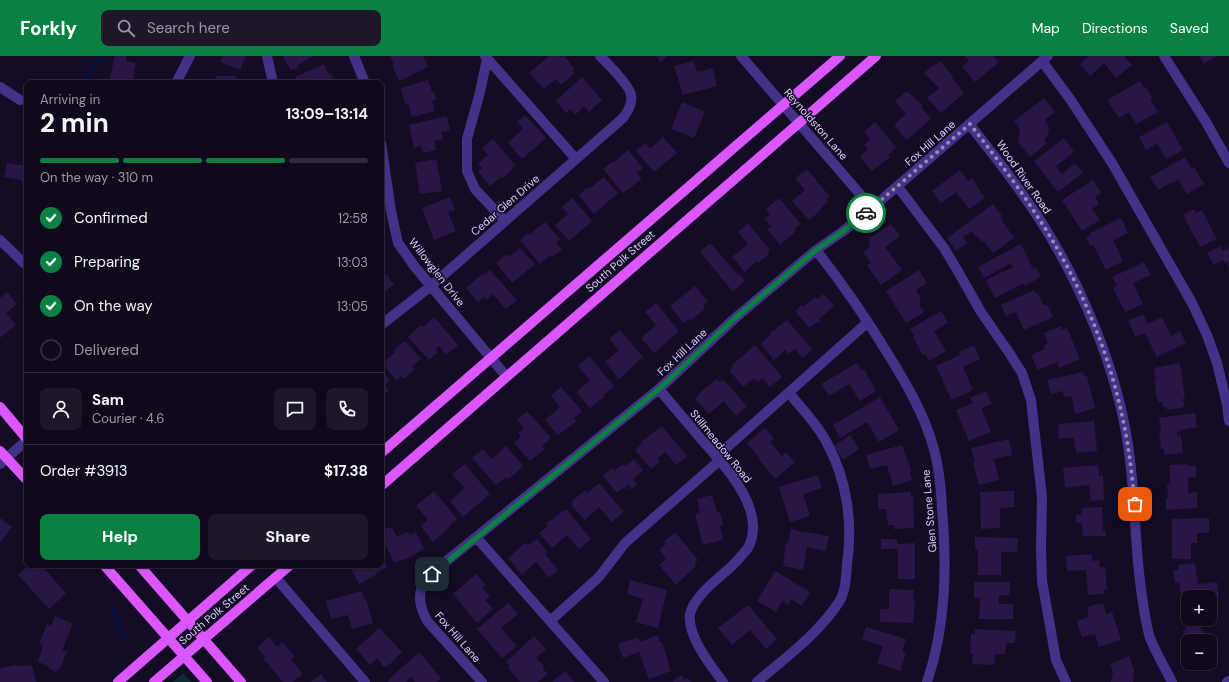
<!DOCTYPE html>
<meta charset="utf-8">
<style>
body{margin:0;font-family:"DM Sans",sans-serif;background:#1d1728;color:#f1f3f6;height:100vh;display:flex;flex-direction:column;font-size:15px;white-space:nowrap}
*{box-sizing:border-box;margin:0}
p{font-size:13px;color:#9b9aa3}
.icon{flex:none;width:22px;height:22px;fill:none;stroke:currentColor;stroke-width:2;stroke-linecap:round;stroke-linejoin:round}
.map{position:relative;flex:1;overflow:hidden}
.drawer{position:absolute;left:24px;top:24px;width:360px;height:488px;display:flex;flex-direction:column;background:#0f091b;border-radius:8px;box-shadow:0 1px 3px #0004,0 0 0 1px #2f2a3a}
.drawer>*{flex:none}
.fabs{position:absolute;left:1181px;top:534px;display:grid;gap:8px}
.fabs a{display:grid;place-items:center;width:36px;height:36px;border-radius:8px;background:#0f091b;box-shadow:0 1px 3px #0004,0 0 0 1px #2f2a3a;font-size:20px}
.pin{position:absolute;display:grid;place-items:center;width:34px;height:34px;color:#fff;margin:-17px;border-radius:8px;box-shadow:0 2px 6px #0006}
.courier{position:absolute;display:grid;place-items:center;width:40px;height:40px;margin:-20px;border:3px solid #0b8043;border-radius:50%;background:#fff;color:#222;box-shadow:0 1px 5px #0007}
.overview em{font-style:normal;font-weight:700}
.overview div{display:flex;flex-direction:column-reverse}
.overview{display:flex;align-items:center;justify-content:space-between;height:68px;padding:0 16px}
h1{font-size:26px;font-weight:700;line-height:30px}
.bar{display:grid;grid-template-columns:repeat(4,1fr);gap:6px 4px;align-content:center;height:48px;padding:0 16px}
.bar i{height:5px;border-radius:3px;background:#2f2a3a}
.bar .on{background:#0b8043}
.bar p{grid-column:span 4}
.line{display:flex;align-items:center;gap:10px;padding:0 16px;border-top:1px solid #2f2a3a}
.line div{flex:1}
.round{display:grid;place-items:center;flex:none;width:42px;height:42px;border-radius:8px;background:#1d1728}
ol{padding:0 16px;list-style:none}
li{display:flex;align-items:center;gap:12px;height:44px}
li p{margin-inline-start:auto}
li .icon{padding:4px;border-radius:50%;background:#0b8043;color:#fff;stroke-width:4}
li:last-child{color:#9b9aa3}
li i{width:22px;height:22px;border:2px solid #2f2a3a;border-radius:50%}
.cta{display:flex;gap:8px;margin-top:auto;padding:8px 16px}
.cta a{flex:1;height:46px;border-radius:8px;background:#0b8043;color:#fff;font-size:16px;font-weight:700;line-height:46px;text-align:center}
.cta a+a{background:#1d1728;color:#f1f3f6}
header{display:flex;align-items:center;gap:24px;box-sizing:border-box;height:56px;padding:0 20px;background:#0b8043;color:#fff}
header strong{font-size:19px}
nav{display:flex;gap:22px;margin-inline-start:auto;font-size:14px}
.search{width:280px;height:36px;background:#1d1728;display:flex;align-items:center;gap:10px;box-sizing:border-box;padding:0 14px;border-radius:8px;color:#9b9aa3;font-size:15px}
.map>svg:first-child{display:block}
.green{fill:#0e2b2f}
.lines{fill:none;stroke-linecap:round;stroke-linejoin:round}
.stream{stroke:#051145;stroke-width:3.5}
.building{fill:#281647}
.minor{stroke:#443288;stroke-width:10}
.major{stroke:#dc56ff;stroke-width:10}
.done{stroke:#978bb2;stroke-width:4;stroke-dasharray:0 7.2}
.route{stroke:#0b8043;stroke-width:5}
.labels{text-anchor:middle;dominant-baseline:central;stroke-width:3;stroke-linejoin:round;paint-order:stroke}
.street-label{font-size:11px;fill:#ddcfff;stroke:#140c24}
</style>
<header>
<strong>Forkly</strong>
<div class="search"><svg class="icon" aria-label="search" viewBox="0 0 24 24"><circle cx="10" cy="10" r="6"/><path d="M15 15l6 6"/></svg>Search here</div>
<nav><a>Map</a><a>Directions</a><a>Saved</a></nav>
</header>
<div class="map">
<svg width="1229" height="626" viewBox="0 0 1229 626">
<rect width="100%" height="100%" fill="#140c24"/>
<path class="green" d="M183,617L191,626H173Z"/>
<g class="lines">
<path class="stream" d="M84,27L99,0
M112,551L124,582"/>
</g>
<path class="building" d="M115,0H127L126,5L136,7L132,27H118L109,25Z
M223,0H246L240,14L220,6Z
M285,0H313L297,10L298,12L295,14L294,12L291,14L283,1Z
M390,0H423L428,11L399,25L392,9L394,8Z
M549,0H560L561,2L564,0L574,12L572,14L575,17L561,29L556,23L544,33L529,17Z
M656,0H667L661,6Z
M965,0H993L999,6L975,26L962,11L969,5Z
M1089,0H1124L1132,9L1116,22L1104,7L1090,20L1080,8Z
M1199,0H1217L1204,8Z
M694,5L697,16L713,12L717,30L683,39L674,10Z
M940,5L954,21L952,22L964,37L941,57L927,42L939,32L924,17L935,8L936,9Z
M324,8L328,18L330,17L335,27H297L295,21Z
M216,20H236V27H216Z
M582,21L602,44L589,56L584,50L575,59L570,53L566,57L556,45Z
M428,24L432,36L434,35L436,43L432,45L435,55L412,61L408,47L405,48L401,32Z
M1140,25L1144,32L1146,31L1152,42L1150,43L1158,56L1136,68L1129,56L1119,62L1107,44Z
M907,35L923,50L921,51L931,63L906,84L894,69L906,58L895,45Z
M1044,42L1055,56L1045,64L1049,72L1048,78L1044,84L1047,87L1030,101L1018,86L1020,73L1014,65Z
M682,46L705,56L694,82L671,73Z
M525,59L546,82L522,103L508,87L523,73L517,66Z
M447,60L450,75L441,76L443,83L434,85L436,94L423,97L421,90L414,92L409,69Z
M875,66L896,91L888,99L890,101L872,115L860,101L868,93L864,89L870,83L864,76Z
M1167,66L1183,94L1166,103L1157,88L1146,94L1139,81Z
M663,81L677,97L654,116L636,95L645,87L650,93Z
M1064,82L1074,96L1056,110L1062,118L1075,107L1083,117L1058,136L1034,105Z
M493,83L515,109L512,112L513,113L502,123L501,121L490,130L478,116L482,112L478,107L488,99L482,92Z
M628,94L643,112L637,117L642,123L623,137L603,113L612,106L613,107Z
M1185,101L1191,112L1194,111L1204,128L1187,138L1178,123L1173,127L1172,126L1158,134L1150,121Z
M436,103L442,135L420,138L415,107Z
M7,107L27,110V128L22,127V124L4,121Z
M807,113L830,141L826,144L828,146L820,153L821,154L809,164L792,145L805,134L795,122Z
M960,114L968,125L972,122L985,142L969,153L956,136L941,147L932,135Z
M604,121L618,137L594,158L579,139L588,131L589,133Z
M1093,124L1101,137L1095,141L1099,148L1092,153L1100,164L1082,175L1062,144Z
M450,141L455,154L448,156L456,175L434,184L422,152Z
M572,142L592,165L569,185L555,169L568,158L562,151Z
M779,142L801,168L794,173L796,175L780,189L767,173L771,170L765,163L770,158L766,153Z
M993,148L1002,160L1000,161L1003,166L1014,182L993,197L984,185L982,186L977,180L976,181L972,175L963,181L967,187L956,195L947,182Z
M1194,153L1196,157L1202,154L1217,183L1200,191L1183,159Z
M1121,162L1128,177L1113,184L1123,205L1106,214L1093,188L1090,190L1086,181L1091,179L1090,177Z
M545,166L560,183L556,187L562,193L552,201L550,199L540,208L520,184L528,177L529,179Z
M748,167L770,194L767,197L769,198L758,207L757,205L745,216L732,201L748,188L738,176Z
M891,168L900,180L885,191L902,214L881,229L867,209L871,207L863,196L869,192L870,182Z
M710,187L738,219L739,218L745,225L733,236L700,196Z
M1021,188L1033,213L1036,211L1041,221L1024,230L1023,227L995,242L986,224L1013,211L1011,207L984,222L978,211Z
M1220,190L1222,195L1229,191V212L1226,206L1225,207L1223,204L1214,209L1207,197Z
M520,192L535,208L512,227L496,207L506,198L509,201Z
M1144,206L1151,219L1133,227L1143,248L1125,256L1113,232L1117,230L1112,221Z
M490,214L517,244L506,253L493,238L486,244L484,241L478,246L466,232L482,218L484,219Z
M919,214L927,227L916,234L921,243L919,248L924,256L906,267L886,235Z
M383,215L394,228L381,239V216Z
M695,230L708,246L703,250L705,253L691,264L689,263L684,267L670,250Z
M1034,234L1036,238L1038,237L1044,250L1047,248L1053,261L1024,274L1016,256L1006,260L1001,249Z
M7,236L17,248L6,257L16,269L0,282V242Z
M824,238L834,250L819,263L821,265L818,267L817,266L809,272L795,255L802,249L803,251L815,241L817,243Z
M656,247L679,275L654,297L641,282L656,269L645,256Z
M941,255L948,267L934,275L946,295L929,305L925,298L923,299L913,281L915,280L910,273Z
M1143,258L1148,268L1162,261L1171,280L1180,275L1186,287L1157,301L1145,277L1136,281L1128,265Z
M434,261L458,289L446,299L439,290L435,293L438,296L429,304L408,281L421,269L423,271Z
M787,264L813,294L802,302L795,293L789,298L785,294L774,304L761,288L771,278L770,277Z
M1061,270L1062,274L1067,272L1080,303L1059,312L1057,306L1038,314L1031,299L1045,293L1044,289L1048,287L1044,277Z
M620,274L643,301L619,323L605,306L619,294L609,283Z
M405,285L421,303L412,310L415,313L404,323L401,320L396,324L382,307L396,296L394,294Z
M755,289L782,321L770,331L763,322L758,326L754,322L743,331L729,314L733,311L732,309Z
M974,289L980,303L963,311L973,334L952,344L943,327H944L936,310L960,299L959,296Z
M589,300L614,330L603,340L604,341L590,352L576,336L590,324L578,310Z
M857,307L862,315L864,313L876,335L860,345L849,328L829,340L821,328Z
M1180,307L1185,342H1183L1184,351L1167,354L1166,350L1163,351L1162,346L1158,347L1154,325H1156L1154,312Z
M381,313L390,324L385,329L389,334L381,340Z
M1083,316L1084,320H1087L1095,352L1075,358L1072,340L1064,341L1063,335L1051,338L1047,324Z
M717,323L719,326L723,323L747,350L736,360L724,345L709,358L695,343L699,339L698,338Z
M561,331L582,355L574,362L577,365L558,379L545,364L560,351L551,340Z
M986,335L992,348L981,352L991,376L969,385L956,354L973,347L970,342Z
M880,341L899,374L879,386L867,366L840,382L833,369Z
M527,355L551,382L542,390L545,393L530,405L514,387L521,381L518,377L524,372L517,364Z
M1195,357L1197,371L1179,374V375L1177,376V380L1181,379L1183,397L1164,399V393H1161L1159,375H1161L1159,362Z
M1091,364H1094L1097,395L1076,397L1074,381L1059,383L1058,368L1092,365Z
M662,370L687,400L676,409L665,396L658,402L660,405L651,413L635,394L642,388L641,386Z
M765,372L774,383L770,386L782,400L786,396L795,406L775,423L759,404L760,403L747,387Z
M850,379L859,393L843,404L834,390Z
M1009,383L1012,399L993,403L994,406H995L999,424L979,429L973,407L975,406L971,392Z
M902,389L911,414L910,415L912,424L893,430L887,409L870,413L866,399Z
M506,390L523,410L511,421H510L507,423L506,421L496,429L472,402L483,393L492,403Z
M634,403L643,414L633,423L637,428L632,433L628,428L626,430L628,432L626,434L624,431L617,437L603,420L612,412L614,415L623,408L625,410Z
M465,408L490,438L463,461L450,445L465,432L452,418Z
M1187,408V410H1196V421H1188V437L1197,436V452L1166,454V442H1168L1167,428H1170V409Z
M1098,409L1099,420L1103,419L1104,444L1091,445L1089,429L1065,432L1063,412Z
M818,419L822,432L803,438L810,460L790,466L779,431Z
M599,427L624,456L612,466L599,451L585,464L572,450L573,449L571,446L585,434L587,437Z
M434,435L457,463L449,470L450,471L433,486L421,470L428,464L416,450Z
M1014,435V451L1000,452V472L981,473L980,436Z
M911,436V442L913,441L914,472L894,473V469H888L886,453H878V438Z
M712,439L717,456H720L723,469L720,470L723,484L703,489L695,458L700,457L697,443Z
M1102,451L1103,475H1106V480H1083L1082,467H1076V459H1082V452Z
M566,453L591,483L579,493L567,479L552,492L539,477L548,470L546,468Z
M0,462L12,471L0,487Z
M1209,462V477H1197V487H1191V503H1172V463Z
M389,471L390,473L392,472L397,481L408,476L410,479L416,476L424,493L404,504V503L394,507L381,479L382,478L381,475Z
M791,473L806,477V476L829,480L826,495L807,491L803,514L783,510L786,487H788Z
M675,476L698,504L694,508L696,510L676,529L659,509L666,503L659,494L666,488L664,486Z
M975,481L1018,482L1017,496H1001V519H978V494H975Z
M537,483L547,496L545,498L558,514L549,522L536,506L522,519L508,502L524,488L527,487L529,489Z
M881,483H897V488L915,487V523H898V493H881Z
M1092,498V505L1099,504L1100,511H1105L1107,533L1103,534L1104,538L1088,539L1086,514L1067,515L1066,500Z
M381,499L387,511L376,517L377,518L359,528L349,509H381Z
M1195,507L1198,528L1217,526L1219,542L1210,543V541H1198L1197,538L1181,540L1179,526L1175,527L1173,515L1179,514L1178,509Z
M29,509H41L66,537L49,553L18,519Z
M775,515L810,536L802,550L791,543L788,549L782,545L776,556L757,545Z
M476,518L486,529L482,532L490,541L485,544L493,553L477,567L453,538Z
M630,524L667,534L658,572L636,566L643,543L627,538Z
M974,526H1010V539H999V548H1013V563H979L980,542H974Z
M889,533L914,534L913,544H915L913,567L880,566V553H889Z
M362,535L364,543H366L373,567L352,573L348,559L331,563L326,545Z
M508,547L518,558L501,572L517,590L502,602L477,573Z
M1103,547L1106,558L1112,556L1121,584L1099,591L1095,578L1082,581L1077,566L1079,564L1089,561L1087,551Z
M748,549L777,583L766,593L750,574L732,589L718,572Z
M55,560L73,568L62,594L67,596L59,614L57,613L56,616L48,612L49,610L38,606L43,589L39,588L47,568L51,570Z
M1198,566L1202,575H1204L1207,585H1190L1189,581L1186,582L1183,575L1186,573L1185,571Z
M866,571L906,583L902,596L906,597L900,615L877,607L883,590L862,583Z
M379,572L402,596L388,610L385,611L381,609V606L377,602L370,609L356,593Z
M975,573L1016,575L1015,587H1006L1005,598H995L994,609L972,608L973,598L970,597L971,578H975Z
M658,579L660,586H662L671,615L649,623L639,596L623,602L618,588L638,581L640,586Z
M534,580L546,593L536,602L544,610L542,612L548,618L538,626H520L508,612L510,610L506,606Z
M269,581L277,591L283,586L295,601L291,604L303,618L293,626H283L263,602L265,601L257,592Z
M1214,582L1219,595L1210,599V584Z
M419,596L441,622L437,626H415L411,621L406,626H389L388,624Z
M1129,600L1134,614L1133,626H1111L1113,616L1110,608Z
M16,609V610L25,609L26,610L32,609L36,626H0V612Z
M565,615L574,626H552Z
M321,618L327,626H311Z
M681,619L685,624L688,622L691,626H672Z"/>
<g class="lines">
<path class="minor" d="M267,0L273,27
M354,0L365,27
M485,0L576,103
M741,0L872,152
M1164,0L1206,66L1229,107
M487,3L480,36L467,83V115L475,133L505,165
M1042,5L1070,43L1112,107L1192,247L1207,279L1217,307L1227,348L1229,365
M176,27L190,0
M0,31L20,44
M969,68C994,99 1018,130 1040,164C1081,228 1117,313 1128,389C1136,439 1134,490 1142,540C1144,554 1146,569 1150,582C1156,597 1165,612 1172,626
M381,87L391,155L398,187L415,211L506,320
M898,131L944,192L956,212L981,256L1010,298L1022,317L1031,344L1042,441L1041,492L1042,525L1056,604L1066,626
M0,184L27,210
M816,194C842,227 866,262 888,298C906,327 924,358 933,390C939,410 941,432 942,453C947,511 946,570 927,626
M381,269L431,230L623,62C627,56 633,48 631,39C630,30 608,8 600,0
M659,333C673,350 687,366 701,383C724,409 768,454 748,492C743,498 738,504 732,510C719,522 694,540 690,558C687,580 711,610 723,626
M716,401L868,266
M0,408L27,384
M476,481L550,565
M276,522L365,626
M482,626L428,566C420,553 416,537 426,523C429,519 434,516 438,512L659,333L734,263L816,194L842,176L872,152L1048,0
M604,626L550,565L599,521L625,487L719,405
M757,626C785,602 819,577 839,546C846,535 846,520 847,508C853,467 847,424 827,387C818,369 802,353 789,337
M1227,626L1229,625"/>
<path class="major" d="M0,351L27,383
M0,395L27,424
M381,397L840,0
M381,430L876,0
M104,509L207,626
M139,509L241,626
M118,626L252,509
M154,626L290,509"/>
</g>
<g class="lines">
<path class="done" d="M866,157L970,68C994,99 1018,130 1039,163C1078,222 1109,295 1123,364C1129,391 1132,420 1135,448"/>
<path class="route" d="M432,518L659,333L734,263L816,194L842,176L866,157"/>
</g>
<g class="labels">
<g class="street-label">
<text transform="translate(816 68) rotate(49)">Reynoldston Lane</text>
<text transform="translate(930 87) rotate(-41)">Fox Hill Lane</text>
<text transform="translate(1024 121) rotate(55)">Wood River Road</text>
<text transform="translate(505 149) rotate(-41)">Cedar Glen Drive</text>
<text transform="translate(620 205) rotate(-41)">South Polk Street</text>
<text transform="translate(437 216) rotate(52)">Willowglen Drive</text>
<text transform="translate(682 296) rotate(-43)">Fox Hill Lane</text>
<text transform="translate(721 390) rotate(51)">Stillmeadow Road</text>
<text transform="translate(929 455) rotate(-95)">Glen Stone Lane</text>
<text transform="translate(214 558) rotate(-40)">South Polk Street</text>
<text transform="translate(458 581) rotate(49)">Fox Hill Lane</text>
</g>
</g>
</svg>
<div class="fabs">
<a>+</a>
<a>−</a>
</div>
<div class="pin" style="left:1135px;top:448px;background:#ea580c"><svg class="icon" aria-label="bag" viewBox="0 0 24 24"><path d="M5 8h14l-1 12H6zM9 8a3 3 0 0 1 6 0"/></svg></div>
<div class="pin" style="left:432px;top:518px;background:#1f2937"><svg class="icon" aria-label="home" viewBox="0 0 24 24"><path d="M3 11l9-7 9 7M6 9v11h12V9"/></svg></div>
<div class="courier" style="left:866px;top:157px"><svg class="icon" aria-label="car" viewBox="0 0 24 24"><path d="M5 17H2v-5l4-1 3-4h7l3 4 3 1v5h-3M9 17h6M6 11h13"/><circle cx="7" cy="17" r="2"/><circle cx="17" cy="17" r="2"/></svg></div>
<section class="drawer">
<div class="overview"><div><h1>2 min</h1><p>Arriving in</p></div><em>13:09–13:14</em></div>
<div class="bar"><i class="on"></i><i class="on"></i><i class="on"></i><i></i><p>On the way · 310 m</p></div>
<ol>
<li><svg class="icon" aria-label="check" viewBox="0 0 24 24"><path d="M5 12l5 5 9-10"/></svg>Confirmed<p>12:58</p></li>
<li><svg class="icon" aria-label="check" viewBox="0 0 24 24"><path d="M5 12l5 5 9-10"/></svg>Preparing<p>13:03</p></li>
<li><svg class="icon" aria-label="check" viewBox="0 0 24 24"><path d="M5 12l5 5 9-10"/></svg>On the way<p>13:05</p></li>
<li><i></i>Delivered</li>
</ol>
<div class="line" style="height:72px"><a class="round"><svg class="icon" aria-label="person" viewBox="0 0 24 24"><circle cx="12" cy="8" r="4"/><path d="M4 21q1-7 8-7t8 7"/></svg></a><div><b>Sam</b><p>Courier · 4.6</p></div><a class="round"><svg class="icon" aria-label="chat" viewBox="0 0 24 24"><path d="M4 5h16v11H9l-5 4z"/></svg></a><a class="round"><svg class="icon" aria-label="phone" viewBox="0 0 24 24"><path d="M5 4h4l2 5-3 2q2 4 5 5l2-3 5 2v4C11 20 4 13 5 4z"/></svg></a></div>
<div class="line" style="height:52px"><div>Order #3913</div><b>$17.38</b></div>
<div class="cta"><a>Help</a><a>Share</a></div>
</section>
</div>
